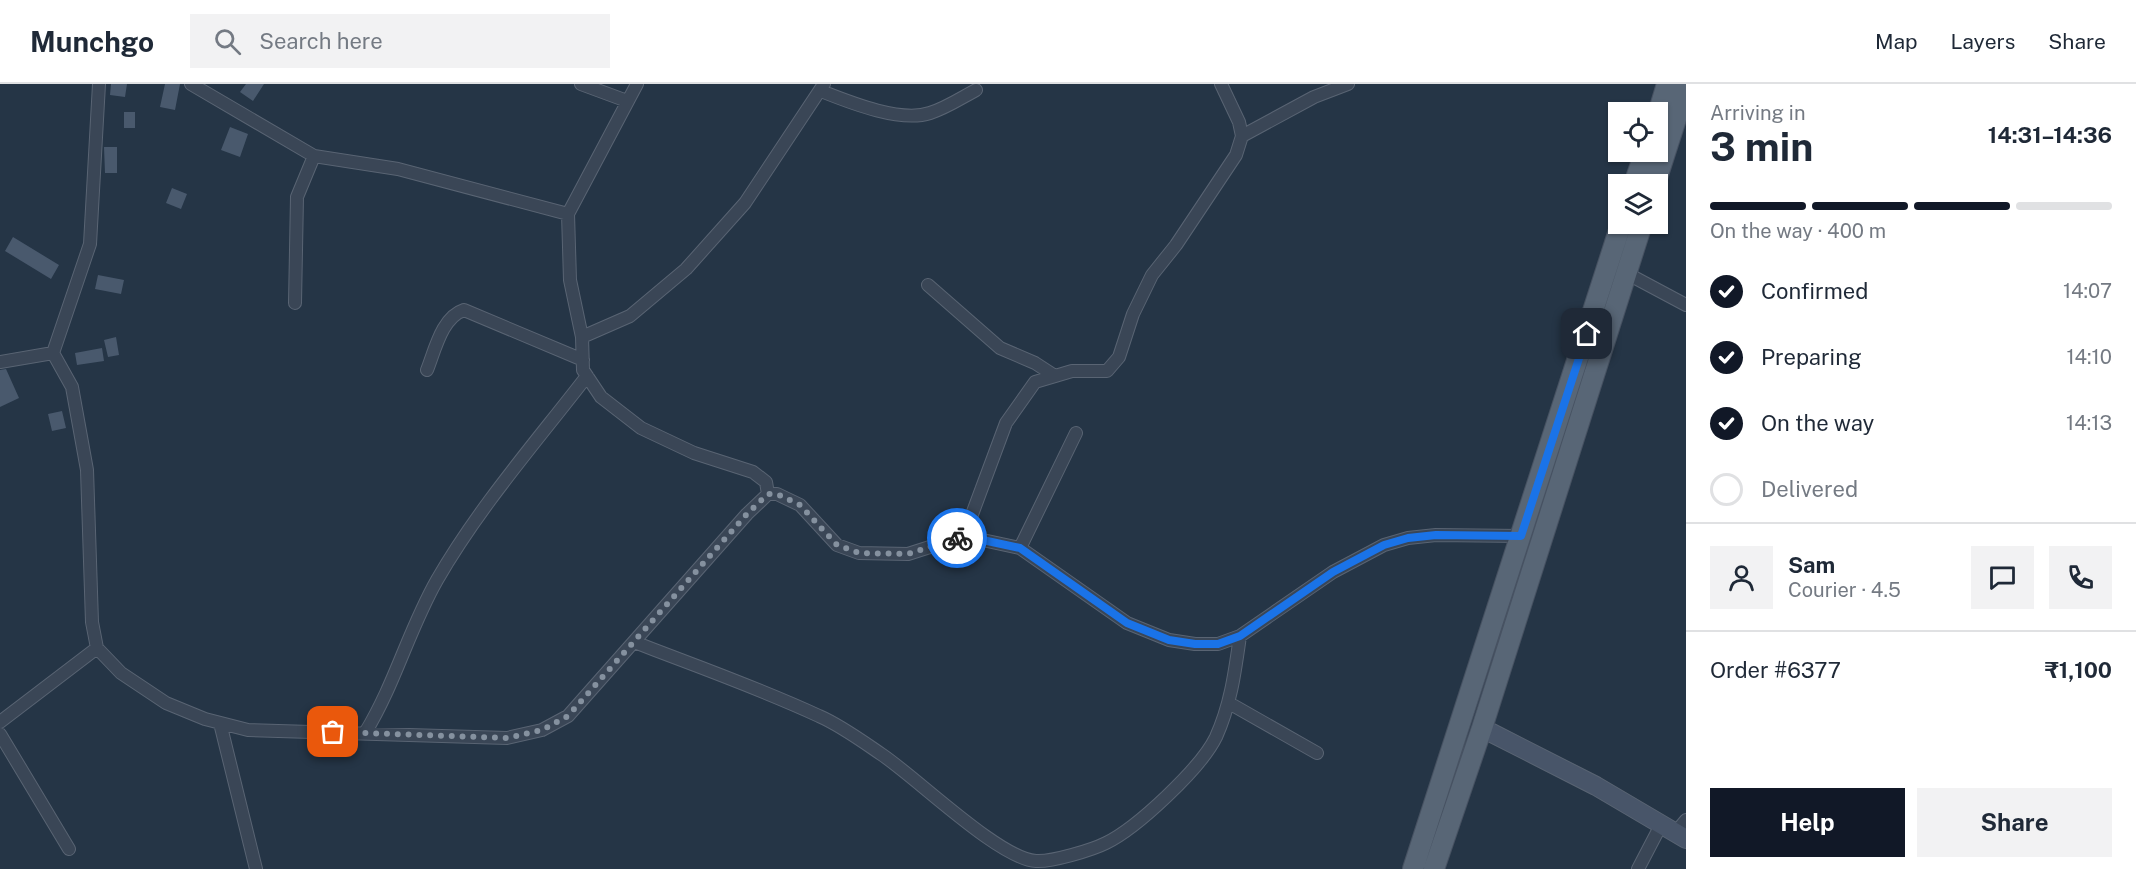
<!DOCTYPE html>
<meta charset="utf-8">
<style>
body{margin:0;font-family:"Public Sans",sans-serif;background:#f2f2f3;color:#1f2937;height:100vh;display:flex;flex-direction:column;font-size:22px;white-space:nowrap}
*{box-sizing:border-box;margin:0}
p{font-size:20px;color:#747a83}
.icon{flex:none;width:33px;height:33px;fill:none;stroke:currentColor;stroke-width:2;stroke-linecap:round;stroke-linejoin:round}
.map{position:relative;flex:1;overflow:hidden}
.side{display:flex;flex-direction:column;background:#fff;width:450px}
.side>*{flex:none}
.buttons{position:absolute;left:1608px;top:18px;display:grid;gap:12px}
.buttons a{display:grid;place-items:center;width:60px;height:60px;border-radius:0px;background:#fff;box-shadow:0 2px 4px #0004;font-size:30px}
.pin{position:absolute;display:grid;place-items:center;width:51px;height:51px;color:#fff;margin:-26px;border-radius:12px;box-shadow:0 3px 9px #0006}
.courier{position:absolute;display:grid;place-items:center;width:60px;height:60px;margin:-30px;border:4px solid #1a73e8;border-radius:50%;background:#fff;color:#222;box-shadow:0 2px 8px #0007}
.overview em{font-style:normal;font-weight:700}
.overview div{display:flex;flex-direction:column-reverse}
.overview{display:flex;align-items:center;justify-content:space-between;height:102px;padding:0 24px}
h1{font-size:39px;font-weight:700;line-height:45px}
.bar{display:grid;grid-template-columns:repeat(4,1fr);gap:9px 6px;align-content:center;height:72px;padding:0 24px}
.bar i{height:8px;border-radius:4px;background:#e0e1e3}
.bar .selected{background:#111827}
.bar p{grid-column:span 4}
.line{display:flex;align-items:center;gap:15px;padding:0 24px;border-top:2px solid #e0e1e3}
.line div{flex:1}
.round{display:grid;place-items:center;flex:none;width:63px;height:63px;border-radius:0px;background:#f2f2f3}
ol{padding:0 24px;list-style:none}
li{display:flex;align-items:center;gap:18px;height:66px}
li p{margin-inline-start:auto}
li .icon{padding:6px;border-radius:50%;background:#111827;color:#fff;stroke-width:4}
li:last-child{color:#747a83}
li i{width:33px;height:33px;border:3px solid #e0e1e3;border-radius:50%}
.primary-button{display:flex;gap:12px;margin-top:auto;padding:12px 24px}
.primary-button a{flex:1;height:69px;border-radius:0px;background:#111827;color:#fff;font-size:24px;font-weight:700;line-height:69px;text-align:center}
.primary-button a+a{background:#f2f2f3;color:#1f2937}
header{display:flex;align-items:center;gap:36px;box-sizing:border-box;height:84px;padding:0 30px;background:#fff;border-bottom:2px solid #e0e1e3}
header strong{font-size:28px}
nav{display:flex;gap:33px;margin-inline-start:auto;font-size:21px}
.search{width:420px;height:54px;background:#f2f2f3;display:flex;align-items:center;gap:15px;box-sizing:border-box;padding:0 21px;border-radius:0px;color:#747a83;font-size:22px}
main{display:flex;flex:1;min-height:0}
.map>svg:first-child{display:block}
.building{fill:#49596d}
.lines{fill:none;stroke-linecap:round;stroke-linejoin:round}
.street-casing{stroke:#596473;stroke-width:14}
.secondary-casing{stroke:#596473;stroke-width:20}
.primary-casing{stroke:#475262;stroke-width:22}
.street{stroke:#3a4656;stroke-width:12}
.secondary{stroke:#485569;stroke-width:18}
.primary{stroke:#586676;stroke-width:20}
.done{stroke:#85919f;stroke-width:6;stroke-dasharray:0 10.8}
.route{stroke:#1a73e8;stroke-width:8}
</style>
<header>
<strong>Munchgo</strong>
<div class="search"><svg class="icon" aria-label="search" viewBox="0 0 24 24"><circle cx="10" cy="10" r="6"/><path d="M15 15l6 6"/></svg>Search here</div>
<nav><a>Map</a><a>Layers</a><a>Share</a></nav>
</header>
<main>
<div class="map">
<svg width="1686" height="785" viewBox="0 0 1686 785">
<rect width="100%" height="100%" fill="#253546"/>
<path class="building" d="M111,0H127L125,13L110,11Z
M165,0H180L175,26L160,23Z
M246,0H264L253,17L240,8Z
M124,28H135V44H124Z
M230,43L248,50L240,73L221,66Z
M104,63H117V89H105Z
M172,104L187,110L181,125L166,119Z
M13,153L59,181L51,195L5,167Z
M98,191L124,196L121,210L95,205Z
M116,253L119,271L108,273L104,256Z
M102,264L104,277L77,281L75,269Z
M6,285L19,314L0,323V286Z
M62,327L66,344L52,347L48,330Z"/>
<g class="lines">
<defs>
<path id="street" d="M99,0L90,160L53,269L72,303L87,386L92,538L97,564L121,589L166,619L205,635L248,646L507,654L542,646L568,632L747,430L768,410H777L800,421L837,461L859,469L908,470L964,452L1020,464L1127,539L1169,556L1195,560H1218L1240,552L1333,488L1384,461L1408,454L1436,451L1521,452
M191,0L314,72L398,85L568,130
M581,0L627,17
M637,0L568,130L570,196L582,253L583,286L601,313L641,344L694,369L753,388L766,398L768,410
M821,7C849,18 900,39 930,29C946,24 961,14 976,6
M1242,52L1314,13L1348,0
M1626,189L1686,221
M928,201L1000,264L1035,279L1055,292
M295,219L297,113L314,72
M582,253L630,232L686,185L745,119L824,0
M0,278L53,269
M427,286C435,266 442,233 464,226L583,276
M964,452L1006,339L1035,298L1072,287H1107L1119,273L1133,230L1152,191L1176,161L1236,71L1242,52L1239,38L1221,0
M1020,464L1076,349
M634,558C696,582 759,604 819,632C840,641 862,657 881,670C916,693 999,775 1036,777C1052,778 1092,766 1106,759C1137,744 1201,684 1216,653C1231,620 1235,587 1240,552
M1229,619L1317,669
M0,638L97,564
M220,639L256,785
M365,649C395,600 409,545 437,496C479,423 536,358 587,292
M0,650L69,765
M1676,748L1686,736
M1638,785L1662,739"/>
<path id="secondary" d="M1482,644L1596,702L1686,755"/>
<path id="primary" d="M1658,30L1667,0
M1634,100L1645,68
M1655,100L1686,4
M1413,785L1621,140
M1434,785L1482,644L1642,140"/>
</defs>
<use href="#street" class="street-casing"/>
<use href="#secondary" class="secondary-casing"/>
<use href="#primary" class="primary-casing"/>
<use href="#street" class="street"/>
<use href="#secondary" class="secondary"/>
<use href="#primary" class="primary"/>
</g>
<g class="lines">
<path class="done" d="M333,648L507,654L542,646L568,632L747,430L768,410H777L800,421L837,461L859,469L908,470L957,454"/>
<path class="route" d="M957,454L964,452L1020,464L1127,539L1169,556L1195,560H1218L1240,552L1333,488L1384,461L1408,454L1436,451L1521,452L1587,250"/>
</g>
</svg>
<div class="buttons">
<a><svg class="icon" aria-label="locate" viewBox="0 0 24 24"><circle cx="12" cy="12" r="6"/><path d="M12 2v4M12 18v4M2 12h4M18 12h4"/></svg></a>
<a><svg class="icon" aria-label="layers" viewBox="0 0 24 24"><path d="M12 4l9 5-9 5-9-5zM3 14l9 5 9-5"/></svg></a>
</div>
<div class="pin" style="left:333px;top:648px;background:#ea580c"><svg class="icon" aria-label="bag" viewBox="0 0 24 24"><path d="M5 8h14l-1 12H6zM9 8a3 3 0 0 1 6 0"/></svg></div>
<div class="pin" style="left:1587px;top:250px;background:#1f2937"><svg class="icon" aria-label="home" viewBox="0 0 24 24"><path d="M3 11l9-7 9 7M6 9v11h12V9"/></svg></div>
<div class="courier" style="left:957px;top:454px"><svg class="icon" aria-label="bike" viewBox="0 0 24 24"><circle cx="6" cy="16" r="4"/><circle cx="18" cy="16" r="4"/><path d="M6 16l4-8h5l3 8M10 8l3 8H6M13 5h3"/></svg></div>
</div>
<section class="side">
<div class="overview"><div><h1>3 min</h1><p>Arriving in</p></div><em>14:31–14:36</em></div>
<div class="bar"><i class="selected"></i><i class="selected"></i><i class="selected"></i><i></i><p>On the way · 400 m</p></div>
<ol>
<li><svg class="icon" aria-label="check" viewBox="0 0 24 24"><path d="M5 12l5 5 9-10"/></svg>Confirmed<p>14:07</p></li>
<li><svg class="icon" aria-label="check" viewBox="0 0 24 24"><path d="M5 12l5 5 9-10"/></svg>Preparing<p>14:10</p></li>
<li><svg class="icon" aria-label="check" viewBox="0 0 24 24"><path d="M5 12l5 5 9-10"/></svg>On the way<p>14:13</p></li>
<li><i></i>Delivered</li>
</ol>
<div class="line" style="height:108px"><a class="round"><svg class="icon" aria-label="person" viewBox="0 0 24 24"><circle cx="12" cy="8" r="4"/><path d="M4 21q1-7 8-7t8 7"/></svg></a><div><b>Sam</b><p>Courier · 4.5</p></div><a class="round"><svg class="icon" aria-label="chat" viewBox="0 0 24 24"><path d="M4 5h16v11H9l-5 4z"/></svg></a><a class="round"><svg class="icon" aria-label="phone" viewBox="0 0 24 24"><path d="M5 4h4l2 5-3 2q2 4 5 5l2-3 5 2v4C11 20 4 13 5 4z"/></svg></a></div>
<div class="line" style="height:78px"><div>Order #6377</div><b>₹1,100</b></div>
<div class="primary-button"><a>Help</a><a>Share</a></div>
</section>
</main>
